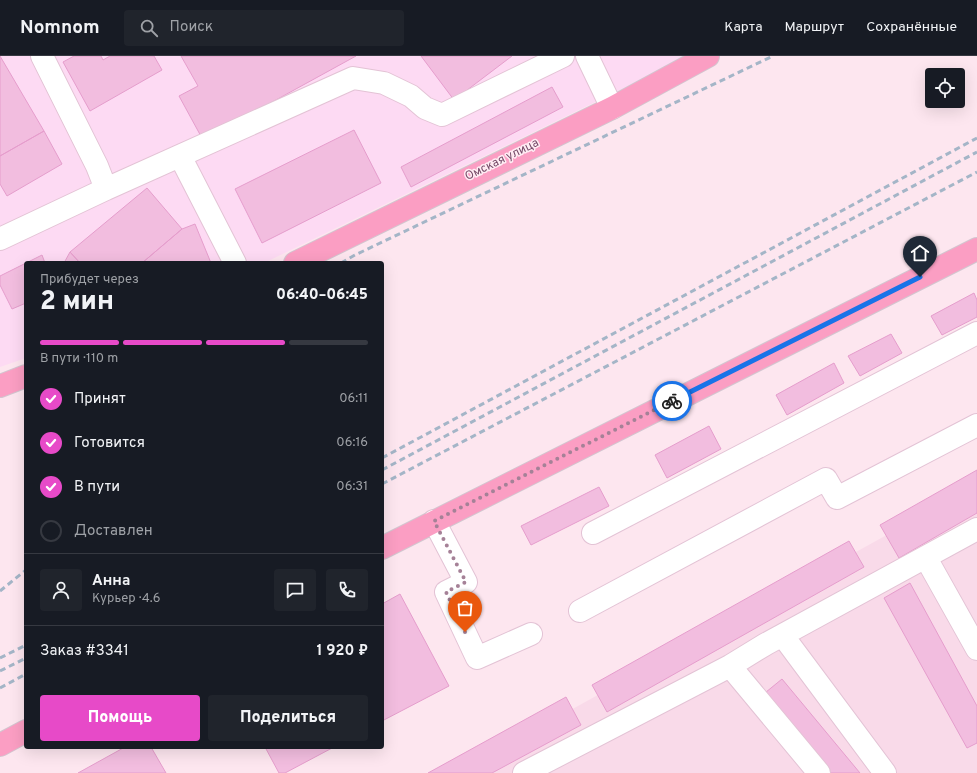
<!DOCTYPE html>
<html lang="ru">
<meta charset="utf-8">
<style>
body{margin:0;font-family:Overpass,sans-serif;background:#20242c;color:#f1f3f6;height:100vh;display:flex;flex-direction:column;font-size:15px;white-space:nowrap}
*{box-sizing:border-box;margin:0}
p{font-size:13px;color:#9ea1a6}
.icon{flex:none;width:22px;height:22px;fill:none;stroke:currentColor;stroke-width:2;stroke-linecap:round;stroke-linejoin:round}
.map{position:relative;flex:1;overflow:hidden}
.side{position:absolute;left:24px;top:205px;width:360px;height:488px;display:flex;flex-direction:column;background:#171b24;border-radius:4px;box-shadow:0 4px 16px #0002}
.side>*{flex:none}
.controls{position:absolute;left:925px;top:12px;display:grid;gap:8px}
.controls a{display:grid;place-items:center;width:40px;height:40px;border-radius:4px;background:#171b24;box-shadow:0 4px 16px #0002;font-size:20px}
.pin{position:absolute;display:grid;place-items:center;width:34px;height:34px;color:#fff;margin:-41px -17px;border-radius:50% 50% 50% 0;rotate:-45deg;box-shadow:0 0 4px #0007}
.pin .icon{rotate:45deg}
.courier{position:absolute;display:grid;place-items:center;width:40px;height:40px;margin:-20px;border:3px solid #1a73e8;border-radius:50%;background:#fff;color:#222;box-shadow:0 1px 5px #0007}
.overview em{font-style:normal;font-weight:800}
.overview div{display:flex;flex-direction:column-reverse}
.overview{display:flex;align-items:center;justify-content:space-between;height:68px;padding:0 16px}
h1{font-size:26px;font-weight:800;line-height:30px}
.bar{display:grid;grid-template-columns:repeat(4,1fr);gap:6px 4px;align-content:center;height:48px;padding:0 16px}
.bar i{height:5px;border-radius:3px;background:#363941}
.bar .current{background:#e74ac8}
.bar p{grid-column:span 4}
.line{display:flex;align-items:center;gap:10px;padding:0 16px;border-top:1px solid #363941}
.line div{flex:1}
.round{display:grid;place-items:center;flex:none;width:42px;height:42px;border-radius:4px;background:#20242c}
ol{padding:0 16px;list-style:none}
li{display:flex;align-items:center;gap:12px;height:44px}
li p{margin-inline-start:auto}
li .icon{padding:4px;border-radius:50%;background:#e74ac8;color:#fff;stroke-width:4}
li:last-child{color:#9ea1a6}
li i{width:22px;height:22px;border:2px solid #363941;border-radius:50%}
.button{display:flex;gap:8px;margin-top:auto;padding:8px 16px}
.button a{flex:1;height:46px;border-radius:4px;background:#e74ac8;color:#fff;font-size:16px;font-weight:800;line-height:46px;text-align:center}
.button a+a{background:#20242c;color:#f1f3f6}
header{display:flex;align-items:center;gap:24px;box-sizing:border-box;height:56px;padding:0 20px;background:#171b24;border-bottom:1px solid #363941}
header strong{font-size:19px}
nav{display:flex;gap:22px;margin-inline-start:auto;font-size:14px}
.search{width:280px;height:36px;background:#20242c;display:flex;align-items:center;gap:10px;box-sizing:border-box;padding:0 14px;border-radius:4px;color:#9ea1a6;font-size:15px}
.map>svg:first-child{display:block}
.residential{fill:#f9dae9}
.commercial{fill:#fddaf3}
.building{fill:#f2bddf;stroke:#e59dcc}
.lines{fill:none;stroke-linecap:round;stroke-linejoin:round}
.minor-casing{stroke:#e3c3d5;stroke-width:24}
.major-casing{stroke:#d3c5cf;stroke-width:24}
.minor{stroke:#fff;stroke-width:22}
.major{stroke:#fb9ec3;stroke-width:22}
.rail{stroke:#a4b5c7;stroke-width:3;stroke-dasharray:6 4;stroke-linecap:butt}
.done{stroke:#a58197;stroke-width:4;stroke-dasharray:0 7.2}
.route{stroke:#1a73e8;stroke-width:5}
.labels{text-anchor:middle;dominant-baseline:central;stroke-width:3;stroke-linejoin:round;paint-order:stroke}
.street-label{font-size:12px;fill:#764a68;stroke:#ffedf4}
</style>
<header>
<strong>Nomnom</strong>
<div class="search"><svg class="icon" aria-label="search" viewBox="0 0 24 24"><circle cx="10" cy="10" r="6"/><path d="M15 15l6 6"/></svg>Поиск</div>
<nav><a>Карта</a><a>Маршрут</a><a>Сохранённые</a></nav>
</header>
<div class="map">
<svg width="977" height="717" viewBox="0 0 977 717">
<rect width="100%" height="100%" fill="#fde6ef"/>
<path class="residential" d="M977,429V717H457Z"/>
<path class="commercial" d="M0,0H690L264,207H26V302L0,311Z"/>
<path class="building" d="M0,0L44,75L0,100Z
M74,0H101L103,4L110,0H154L162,14L90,55L63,6Z
M181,0H356L203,84L179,40L198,30Z
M421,0H512L454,44Z
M552,31L563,51L411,131L401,111Z
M354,74L381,127L262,187L235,133Z
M44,75L62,108L7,140L0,128V100Z
M147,132L182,173L142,207H80L70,196Z
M195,168L211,207H142L182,173Z
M70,196L80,207H64Z
M42,199L45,207H26V247L12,253L0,229V220Z
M974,237L977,244V261L942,279L931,260Z
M891,278L902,297L860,320L848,300Z
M834,307L844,327L787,359L776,339Z
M709,370L721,393L667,422L655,399Z
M977,414V457L899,502L880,469Z
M599,431L609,450L531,489L521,470Z
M849,485L864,511L607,656L592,629Z
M910,527L977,650V687L967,692L884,542Z
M400,538L449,630L382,665V548Z
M782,623L860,717H822L760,641Z
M566,641L581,669L492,717H428Z
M125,691H151L166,717H78Z
M265,691H334L285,717H279Z"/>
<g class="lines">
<defs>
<path id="minor" d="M587,0L612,52
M180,100L235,207
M106,133L353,22L384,27L411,40L425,52L442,59L563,0
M0,183L106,133L97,110L42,0
M434,465L466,526L446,536L477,602L531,578
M593,477L977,277
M926,502L977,593
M580,555L826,423L837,442L977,369
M783,580L885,717
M730,610L819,717
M524,717L730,610L766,588L977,473"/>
<path id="major" d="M295,207L612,52L708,0
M0,330L26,320
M382,492L977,193
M0,689L26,675"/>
</defs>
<use href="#minor" class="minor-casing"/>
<use href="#major" class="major-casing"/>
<use href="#minor" class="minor"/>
<use href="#major" class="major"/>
<path class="rail" d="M341,207L355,199L773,0
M382,402L977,82
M382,414L977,96
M382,428L977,116
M0,535L26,514
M0,602L26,589
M0,615L26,602
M0,632L26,618"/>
</g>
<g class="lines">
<path class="done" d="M465,576L446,536L466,526L434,465L672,345"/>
<path class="route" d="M672,345L920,221"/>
</g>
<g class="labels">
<g class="street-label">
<text transform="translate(502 104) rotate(-26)">Омская улица</text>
</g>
</g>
</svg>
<div class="controls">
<a><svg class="icon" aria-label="locate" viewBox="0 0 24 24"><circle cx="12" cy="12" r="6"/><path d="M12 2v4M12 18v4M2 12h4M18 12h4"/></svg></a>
</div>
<div class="pin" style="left:465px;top:576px;background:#ea580c"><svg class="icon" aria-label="bag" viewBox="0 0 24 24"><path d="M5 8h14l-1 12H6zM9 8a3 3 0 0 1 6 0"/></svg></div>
<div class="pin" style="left:920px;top:221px;background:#1f2937"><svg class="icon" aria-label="home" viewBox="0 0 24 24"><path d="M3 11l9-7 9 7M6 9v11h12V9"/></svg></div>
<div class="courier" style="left:672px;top:345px"><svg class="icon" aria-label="bike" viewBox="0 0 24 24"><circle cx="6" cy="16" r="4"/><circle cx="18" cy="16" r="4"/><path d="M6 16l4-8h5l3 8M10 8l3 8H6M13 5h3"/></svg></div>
<section class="side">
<div class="overview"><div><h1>2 мин</h1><p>Прибудет через</p></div><em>06:40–06:45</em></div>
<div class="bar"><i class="current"></i><i class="current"></i><i class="current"></i><i></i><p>В пути · 110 m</p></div>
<ol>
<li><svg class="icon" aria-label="check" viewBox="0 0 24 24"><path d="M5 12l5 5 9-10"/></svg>Принят<p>06:11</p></li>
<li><svg class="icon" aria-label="check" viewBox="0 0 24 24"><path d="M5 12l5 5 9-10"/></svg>Готовится<p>06:16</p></li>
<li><svg class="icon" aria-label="check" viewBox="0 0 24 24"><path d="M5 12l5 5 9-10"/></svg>В пути<p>06:31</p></li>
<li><i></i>Доставлен</li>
</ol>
<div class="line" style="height:72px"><a class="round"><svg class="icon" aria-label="person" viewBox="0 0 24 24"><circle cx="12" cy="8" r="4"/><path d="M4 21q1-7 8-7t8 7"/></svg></a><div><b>Анна</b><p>Курьер · 4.6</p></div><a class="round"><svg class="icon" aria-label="chat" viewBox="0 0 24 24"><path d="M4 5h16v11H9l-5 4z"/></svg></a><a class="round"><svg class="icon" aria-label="phone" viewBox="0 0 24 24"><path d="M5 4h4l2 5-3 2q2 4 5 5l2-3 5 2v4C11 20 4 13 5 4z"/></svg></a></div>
<div class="line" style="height:52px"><div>Заказ #3341</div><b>1 920 ₽</b></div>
<div class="button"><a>Помощь</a><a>Поделиться</a></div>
</section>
</div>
